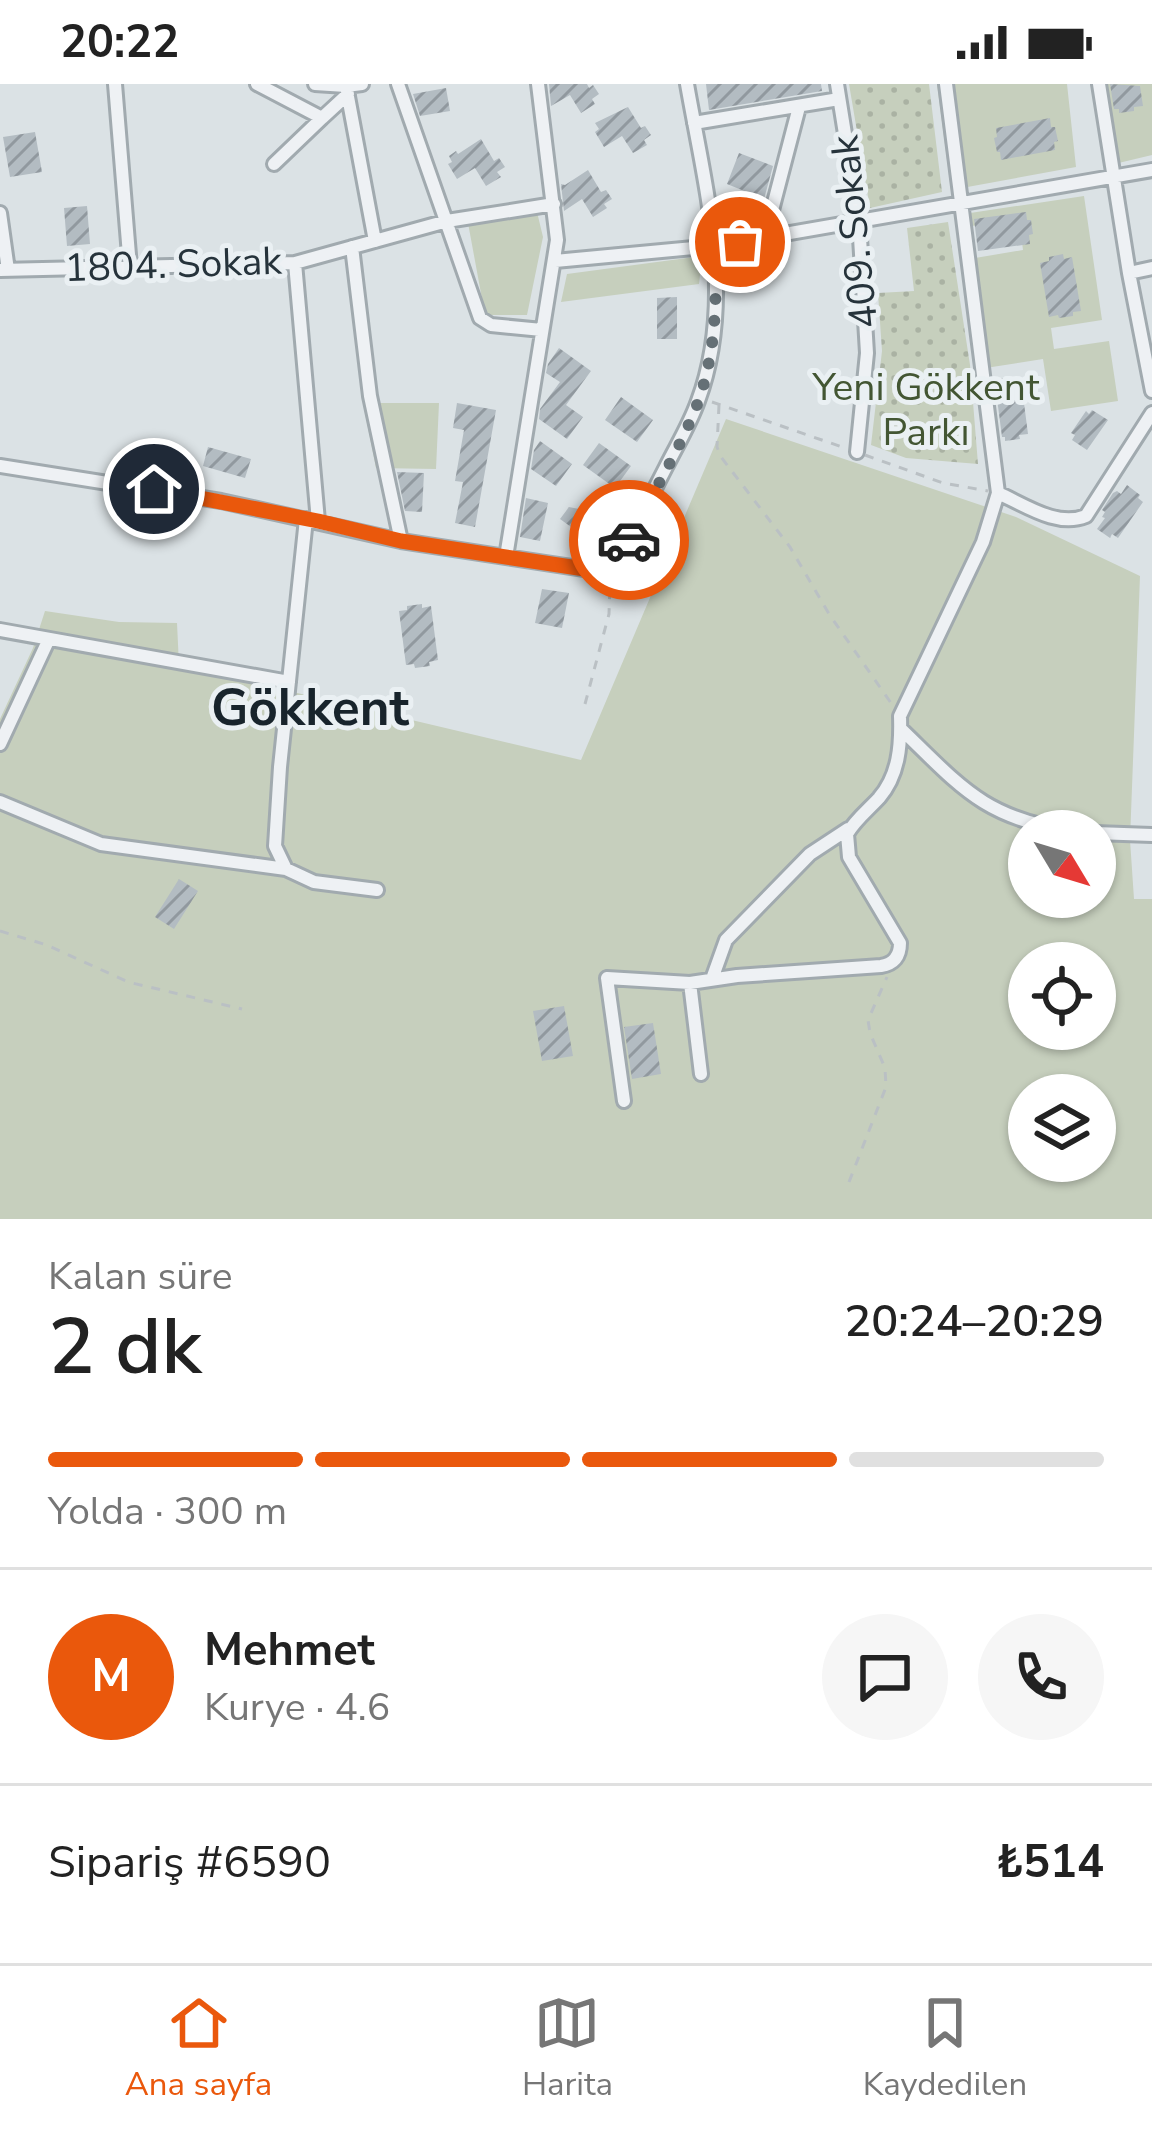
<!DOCTYPE html>
<html lang="tr">
<meta charset="utf-8">
<style>
body{margin:0;font-family:"Nunito Sans",sans-serif;background:#f6f6f6;color:#222;height:100vh;display:flex;flex-direction:column;font-size:45px;white-space:nowrap}
*{box-sizing:border-box;margin:0}
p{font-size:39px;color:#767676}
.icon{flex:none;width:66px;height:66px;fill:none;stroke:currentColor;stroke-width:2;stroke-linecap:round;stroke-linejoin:round}
.map{position:relative;height:1135px;overflow:hidden}
.sheet{display:flex;flex-direction:column;background:#fff;flex:1}
.sheet>*{flex:none}
.needle{width:78px;rotate:128deg}
.controls{position:absolute;left:1008px;top:726px;display:grid;gap:24px}
.controls a{display:grid;place-items:center;width:108px;height:108px;border-radius:50%;background:#fff;box-shadow:0 3px 9px #0004;font-size:60px}
.pin{position:absolute;display:grid;place-items:center;width:102px;height:102px;color:#fff;margin:-51px;border:6px solid #fff;border-radius:50%;box-shadow:0 3px 12px #0007}
.courier{position:absolute;display:grid;place-items:center;width:120px;height:120px;margin:-60px;border:9px solid #ea580c;border-radius:50%;background:#fff;color:#222;box-shadow:0 3px 15px #0007}
.summary em{font-style:normal;font-weight:600}
.summary div{display:flex;flex-direction:column-reverse}
.summary{display:flex;align-items:center;justify-content:space-between;height:204px;padding:0 48px}
h1{font-size:78px;font-weight:600;line-height:90px}
.bar{display:grid;grid-template-columns:repeat(4,1fr);gap:18px 12px;align-content:center;height:144px;padding:0 48px}
.bar i{height:15px;border-radius:9px;background:#e0e0e0}
.bar .active{background:#ea580c}
.bar p{grid-column:span 4}
.line{display:flex;align-items:center;gap:30px;padding:0 48px;border-top:3px solid #e0e0e0}
.line div{flex:1}
.round{display:grid;place-items:center;flex:none;width:126px;height:126px;border-radius:63px;background:#f6f6f6}
.status{display:flex;justify-content:space-between;align-items:center;height:84px;padding:0 60px;background:#fff;direction:ltr}
.status svg{height:33px;fill:currentColor}
.menu{display:flex;justify-content:space-around;align-items:center;height:168px;border-top:3px solid #e0e0e0;background:#fff;font-size:33px;color:#767676}
.menu a{display:grid;justify-items:center;gap:6px}
.menu .active{color:#ea580c}
.map>svg:first-child{display:block}
.green{fill:#c6cfbd;fill-rule:evenodd}
.park{fill:url(#park-dots)}
.building{fill:url(#building-hatch)}
.lines{fill:none;stroke-linecap:round;stroke-linejoin:round}
.minor-casing{stroke:#a1aaaf;stroke-width:18}
.path{stroke:#bac0c4;stroke-width:3;stroke-dasharray:9 9;stroke-linecap:butt}
.minor{stroke:#eef1f4;stroke-width:12}
.done{stroke:#657076;stroke-width:12;stroke-dasharray:0 21.6}
.route{stroke:#ea580c;stroke-width:15}
.labels{text-anchor:middle;dominant-baseline:central;stroke-width:10;stroke-linejoin:round;paint-order:stroke}
.street-label{font-size:39px;fill:#26333b;stroke:#eaf0f3}
.park-label{font-size:39px;fill:#435633;stroke:#eaf0f3}
.district-label{font-size:51px;font-weight:bold;fill:#18242c;stroke:#eaf0f3}
</style>
<div class="status"><b>20:22</b><svg viewBox="0 0 49 12"><path d="M0 12V9h3v3zM5 12V6h3v6zM10 12V3h3v9zM15 12V0h3v12zM26 1h20v11H26zM47 4h2v5h-2z"/></svg></div>
<div class="map">
<svg width="1152" height="1135" viewBox="0 0 1152 1135">
<defs>
<pattern id="park-dots" width="8" height="8" patternUnits="userSpaceOnUse" patternTransform="scale(3)"><rect width="8" height="8" fill="#c6cfbd"/><path d="M2 2h.1M6 6h.1" fill="none" stroke="#aab2a3" stroke-width="1.8" stroke-linecap="round"/></pattern>
<pattern id="building-hatch" width="6" height="6" patternUnits="userSpaceOnUse" patternTransform="scale(3)"><rect width="6" height="6" fill="#b3bcc2"/><path d="M-1 1l2-2M0 6l6-6M5 7l2-2" fill="none" stroke="#91999f"/></pattern>
</defs>
<rect width="100%" height="100%" fill="#dbe2e5"/>
<path class="green" d="M937,0H1067L1076,83L951,106Z
M1095,0H1152V71L1106,82Z
M1084,112L1102,236L1051,244L1054,265L1109,257L1118,317L1051,327L1043,275L979,285L963,176L1023,166L1019,135L958,144L957,131Z
M537,128L543,153L527,231H485L468,139Z
M702,172L699,200L561,218L567,190Z
M363,319H439L436,385L376,384Z
M726,335L1016,433L1140,492L1130,756L1134,815H1152V1135H0V635L33,564L45,527L119,538L177,539L179,581L581,676ZM1029,747H1095V813H1029ZM1029,879H1095V945H1029ZM1029,1011H1095V1077H1029Z"/>
<path class="park" d="M849,0H929L942,108L870,124Z
M948,138L970,281L978,380L906,374L871,361L882,267L878,209L914,207L907,144Z"/>
<path class="building" d="M549,0H587L589,4L593,1L599,10L592,15L595,20L581,29L570,11L551,22Z
M706,0H821L822,7L709,26Z
M1110,0L1140,2L1143,22L1134,23V27L1119,29V25H1114Z
M446,4L450,27L420,32L413,10Z
M628,23L641,44L645,42L651,51L644,56L647,61L633,69L622,52L604,63L595,48L599,45L595,39Z
M1050,34L1051,43H1055L1058,57L1054,58L1055,66L1001,76L1000,68H997L994,54L997,53L996,44Z
M35,48L42,88L10,93L3,53Z
M481,55L494,77L499,74L505,83L497,88L501,93L486,102L475,84L457,95L448,80L452,78L449,72L456,67L458,70Z
M739,69L773,82L764,115L727,100Z
M588,86L601,108L606,106L612,115L604,120L607,124L593,133L582,115L564,127L561,100L565,101Z
M87,122L90,160L67,162L64,124Z
M1026,128L1027,136H1031L1033,150L1029,151L1030,160L978,167L974,135Z
M1063,170L1064,175L1072,173L1081,227L1073,228V232L1059,234L1058,231L1049,233L1040,179L1049,177V173Z
M677,213V255H657V214Z
M559,264L591,287L566,321L583,333L567,355L539,335L540,325L560,298L546,289L548,280Z
M1012,293V297L1021,296L1028,350L1019,351L1020,355L1005,357V353H1002L995,299H997V295Z
M621,313L653,336L637,358L605,336Z
M457,319L496,326L475,443L455,439L463,398L455,397L464,346L453,344Z
M1092,326L1108,336L1087,366L1072,356L1075,351L1071,349L1086,327L1089,330Z
M540,357L572,380L556,402L531,385L534,366Z
M599,359L631,382L615,404L583,381Z
M208,363L251,375L245,394L203,382Z
M397,388L424,389L422,428L405,427Z
M1127,401L1140,411L1138,414L1143,418L1118,454L1112,450L1110,454L1097,445L1105,434L1102,433L1105,428L1102,426L1113,409L1117,407L1121,410Z
M526,414L548,419L540,457L520,453Z
M569,423L599,429L608,436L592,458L560,435Z
M542,505L569,509L562,544L535,539Z
M422,520V524L431,522L438,576L429,578L430,582L415,584L414,580L406,581L399,527L407,526V522Z
M179,795L198,807L174,845L155,833Z
M564,922L573,972L542,977L533,927Z
M653,939L661,990L632,995L624,943Z"/>
<g class="lines">
<defs>
<path id="minor" d="M115,0L130,183
M257,0L322,34L348,10
M315,0L346,2
M362,0L346,2L375,157
M398,0L480,234L491,241L542,246
M837,0L859,137L867,269L857,368
M1099,0L1129,189L1152,307
M694,39L839,15
M274,80L322,34
M0,129L8,186
M765,153L799,23
M352,163L370,312L401,457
M555,177L715,162L1152,86
M295,179L318,437
M0,186L295,179L447,137L554,120
M1129,189L1152,184
M0,382L221,417L401,457L611,489C630,454 648,418 666,383C677,361 690,340 698,317C736,215 705,103 687,0
M998,409C1025,421 1057,444 1086,432L1152,329
M306,435L280,683L275,762L286,785L314,798L377,806
M506,473L557,156L538,0
M0,546L289,598
M901,645C961,703 985,735 1072,747
M0,660L48,557
M0,718L101,760L286,785
M1095,749L1152,751
M712,895L726,856L810,770L848,745
M690,899L701,990
M624,1017L607,894L690,899L737,892L881,882C894,880 900,872 900,859L849,773L847,750C855,736 868,726 879,714C899,691 901,661 900,632L983,458L998,409L946,0"/>
</defs>
<use href="#minor" class="minor-casing"/>
<path class="path" d="M712,318L845,364
M719,321L717,363L721,373L790,463L829,530L891,619
M865,371L943,399L988,407
M585,620L609,530L610,499
M0,847L47,861L128,898L242,925
M849,1098L886,1003L885,984L870,949L868,936L887,893"/>
<use href="#minor" class="minor"/>
</g>
<g class="lines">
<path class="done" d="M629,456C651,412 679,367 697,321C716,271 717,214 715,162L740,158"/>
<path class="route" d="M154,405L318,437L401,457L611,489L629,456"/>
</g>
<g class="labels">
<g class="street-label">
<text transform="translate(855 148) rotate(-96)">409. Sokak</text>
<text transform="translate(173 181) rotate(-2)">1804. Sokak</text>
</g>
<g class="park-label">
<text x="926" y="303">Yeni Gökkent<tspan x="926" dy="45">Parkı</tspan></text>
</g>
<g class="district-label">
<text x="310" y="624">Gökkent</text>
</g>
</g>
</svg>
<div class="controls">
<a><svg class="needle" viewBox="-14 -14 28 28"><path d="M0-13l5 13h-10z" fill="#e53935"/><path d="M0 13l5-13h-10z" fill="#767676"/></svg></a>
<a><svg class="icon" aria-label="locate" viewBox="0 0 24 24"><circle cx="12" cy="12" r="6"/><path d="M12 2v4M12 18v4M2 12h4M18 12h4"/></svg></a>
<a><svg class="icon" aria-label="layers" viewBox="0 0 24 24"><path d="M12 4l9 5-9 5-9-5zM3 14l9 5 9-5"/></svg></a>
</div>
<div class="pin" style="left:740px;top:158px;background:#ea580c"><svg class="icon" aria-label="bag" viewBox="0 0 24 24"><path d="M5 8h14l-1 12H6zM9 8a3 3 0 0 1 6 0"/></svg></div>
<div class="pin" style="left:154px;top:405px;background:#1f2937"><svg class="icon" aria-label="home" viewBox="0 0 24 24"><path d="M3 11l9-7 9 7M6 9v11h12V9"/></svg></div>
<div class="courier" style="left:629px;top:456px"><svg class="icon" aria-label="car" viewBox="0 0 24 24"><path d="M5 17H2v-5l4-1 3-4h7l3 4 3 1v5h-3M9 17h6M6 11h13"/><circle cx="7" cy="17" r="2"/><circle cx="17" cy="17" r="2"/></svg></div>
</div>
<section class="sheet">
<div class="summary"><div><h1>2 dk</h1><p>Kalan süre</p></div><em>20:24–20:29</em></div>
<div class="bar"><i class="active"></i><i class="active"></i><i class="active"></i><i></i><p>Yolda · 300 m</p></div>
<div class="line" style="height:216px"><b class="round" style="background:#ea580c;color:#fff">M</b><div><b>Mehmet</b><p>Kurye · 4.6</p></div><a class="round"><svg class="icon" aria-label="chat" viewBox="0 0 24 24"><path d="M4 5h16v11H9l-5 4z"/></svg></a><a class="round"><svg class="icon" aria-label="phone" viewBox="0 0 24 24"><path d="M5 4h4l2 5-3 2q2 4 5 5l2-3 5 2v4C11 20 4 13 5 4z"/></svg></a></div>
<div class="line" style="height:156px"><div>Sipariş #6590</div><b>₺514</b></div>
</section>
<nav class="menu">
<a class="active"><svg class="icon" aria-label="home" viewBox="0 0 24 24"><path d="M3 11l9-7 9 7M6 9v11h12V9"/></svg>Ana sayfa</a>
<a><svg class="icon" aria-label="map" viewBox="0 0 24 24"><path d="M3 6l6-2 6 2 6-2v14l-6 2-6-2-6 2zM9 4v14M15 6v14"/></svg>Harita</a>
<a><svg class="icon" aria-label="saved" viewBox="0 0 24 24"><path d="M7 4h10v16l-5-4-5 4z"/></svg>Kaydedilen</a>
</nav>
